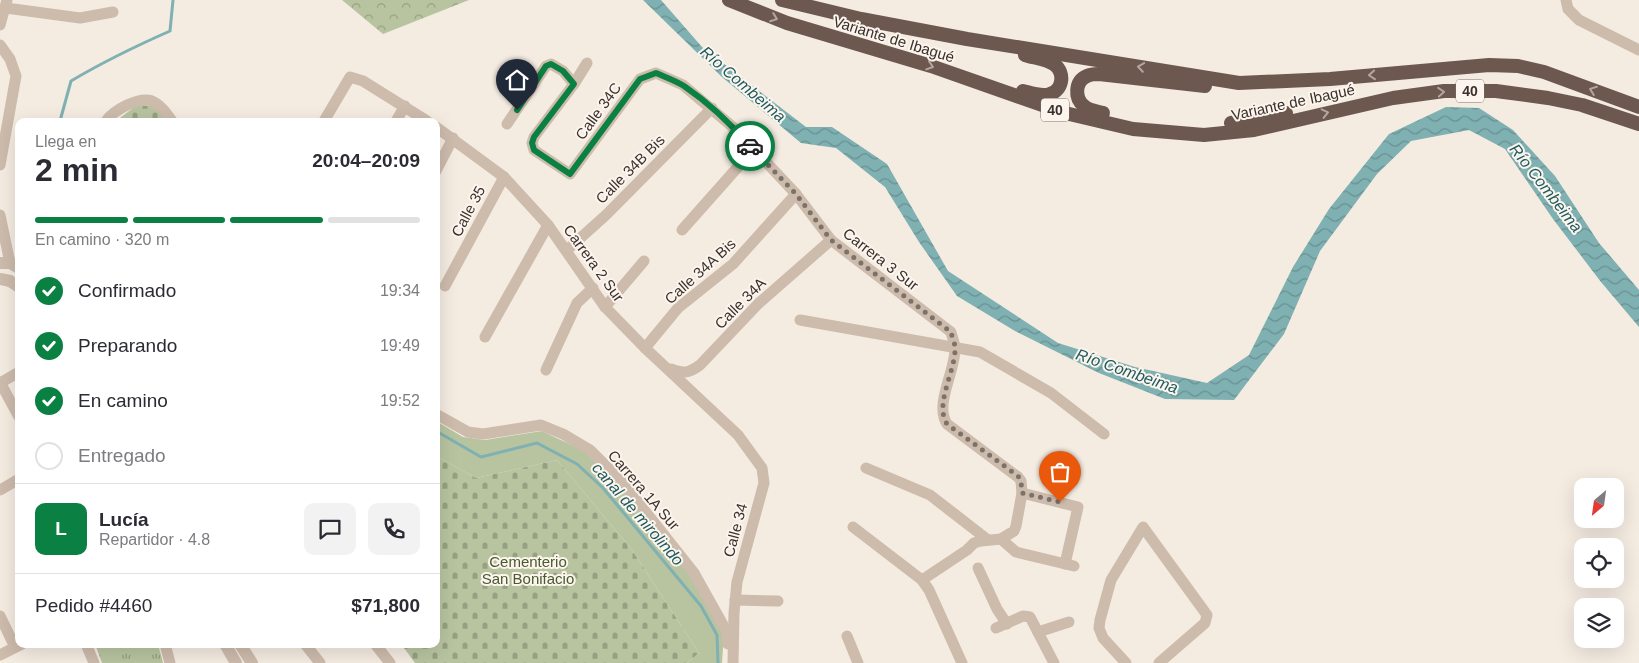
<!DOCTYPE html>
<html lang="es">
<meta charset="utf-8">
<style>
:root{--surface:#fff;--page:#f2f2f3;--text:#2b2b33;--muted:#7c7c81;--line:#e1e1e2;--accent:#0b8043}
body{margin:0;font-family:Helvetica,sans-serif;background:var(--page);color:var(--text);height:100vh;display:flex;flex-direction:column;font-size:19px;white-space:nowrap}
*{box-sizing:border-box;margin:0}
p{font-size:16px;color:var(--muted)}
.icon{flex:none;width:28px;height:28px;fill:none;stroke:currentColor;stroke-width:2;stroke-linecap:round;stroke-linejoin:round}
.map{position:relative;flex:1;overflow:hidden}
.panel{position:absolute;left:15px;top:118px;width:425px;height:530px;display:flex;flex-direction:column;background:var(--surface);border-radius:10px;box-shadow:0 5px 20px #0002}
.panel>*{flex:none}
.needle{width:32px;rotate:209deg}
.fabs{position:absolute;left:1574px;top:478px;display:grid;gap:10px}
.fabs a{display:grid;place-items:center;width:50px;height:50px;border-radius:10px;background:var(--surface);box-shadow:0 5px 20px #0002;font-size:25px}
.pin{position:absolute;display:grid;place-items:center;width:42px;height:42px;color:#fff;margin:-51px -21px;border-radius:50% 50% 50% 0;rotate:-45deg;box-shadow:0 0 5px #0007}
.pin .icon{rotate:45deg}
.courier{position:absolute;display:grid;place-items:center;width:50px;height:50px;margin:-25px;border:4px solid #0b8043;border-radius:50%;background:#fff;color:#222;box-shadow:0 1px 6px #0007}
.head em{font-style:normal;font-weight:700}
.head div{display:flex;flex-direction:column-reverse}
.head{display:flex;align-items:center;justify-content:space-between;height:85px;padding:0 20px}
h1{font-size:32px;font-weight:700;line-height:38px}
.bar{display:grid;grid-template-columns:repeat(4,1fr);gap:8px 5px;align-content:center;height:60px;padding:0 20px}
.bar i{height:6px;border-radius:4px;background:var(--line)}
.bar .selected{background:var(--accent)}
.bar p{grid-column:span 4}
.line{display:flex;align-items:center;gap:12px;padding:0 20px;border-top:1px solid var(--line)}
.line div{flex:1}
.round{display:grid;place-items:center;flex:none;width:52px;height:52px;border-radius:10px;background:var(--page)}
ol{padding:0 20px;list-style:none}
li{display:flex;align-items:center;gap:15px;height:55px}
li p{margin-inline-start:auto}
li .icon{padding:5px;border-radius:50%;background:var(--accent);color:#fff;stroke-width:4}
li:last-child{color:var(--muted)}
li i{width:28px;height:28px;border:2px solid var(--line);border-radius:50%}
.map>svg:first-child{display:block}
</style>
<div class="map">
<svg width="1639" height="663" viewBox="0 0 1639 663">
<defs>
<pattern id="forest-crowns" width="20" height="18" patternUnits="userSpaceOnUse" patternTransform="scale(1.25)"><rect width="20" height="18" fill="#b8c4a0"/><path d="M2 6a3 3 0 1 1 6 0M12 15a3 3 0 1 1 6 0" fill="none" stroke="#97a083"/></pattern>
<pattern id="cemetery-stones" width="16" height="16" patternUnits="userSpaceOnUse" patternTransform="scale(1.25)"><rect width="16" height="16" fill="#b8c4a0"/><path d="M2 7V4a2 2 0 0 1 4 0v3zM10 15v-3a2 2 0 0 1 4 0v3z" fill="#97a083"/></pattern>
<pattern id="park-tufts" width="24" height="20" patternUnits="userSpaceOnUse" patternTransform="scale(1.25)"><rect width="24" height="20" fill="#b8c4a0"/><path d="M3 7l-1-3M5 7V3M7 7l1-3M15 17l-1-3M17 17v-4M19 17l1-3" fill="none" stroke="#97a083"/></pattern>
<pattern id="water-waves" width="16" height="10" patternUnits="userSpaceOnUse" patternTransform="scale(1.25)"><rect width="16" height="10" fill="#7fb0b2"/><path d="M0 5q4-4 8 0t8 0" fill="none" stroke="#699091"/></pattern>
</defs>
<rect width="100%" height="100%" fill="#f4ebe1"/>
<path fill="#b8c4a0" d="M 436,421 L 463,437 L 485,440 L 542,431 L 588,453 L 609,475 L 692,576 L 724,633 L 722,663 L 687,663 L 699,653 L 632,550 L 557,460 L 476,478 L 436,456 Z"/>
<path fill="url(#forest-crowns)" d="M 342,0 L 469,0 L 383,34 Z"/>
<g fill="url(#cemetery-stones)">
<path d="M 137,105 L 155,106 L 171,121 L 116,121 Z"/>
<path d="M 436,456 L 476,478 L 557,460 L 632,550 L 699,653 L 687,663 L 415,663 L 401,644 L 436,644 Z"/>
</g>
<path fill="url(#park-tufts)" d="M 95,644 L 158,644 L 163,663 L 102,663 Z"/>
<path fill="url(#water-waves)" d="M 643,0 L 661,0 L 702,47 L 806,127 L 832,127 L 887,164 L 948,271 L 1058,343 L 1135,367 L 1207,383 L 1249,355 L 1293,267 L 1329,209 L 1389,134 L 1446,107 L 1479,108 L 1513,130 L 1555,176 L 1599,243 L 1639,290 L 1639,327 L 1601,282 L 1553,219 L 1505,149 L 1469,130 L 1411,141 L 1377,174 L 1320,251 L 1284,334 L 1234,400 L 1165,399 L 1099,373 L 1015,331 L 957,296 L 919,242 L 885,187 L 836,148 L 801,143 L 722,77 Z"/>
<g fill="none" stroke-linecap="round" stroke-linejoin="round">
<g stroke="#7fb0b2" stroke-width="3">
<path d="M 60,121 L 71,81 C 103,62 136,46 170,31 L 173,0"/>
<path d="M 436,431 L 481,457 L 537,443 L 577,464 L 603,488 L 701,606 L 717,635 L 718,663"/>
</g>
<g stroke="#cdbbac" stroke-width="11">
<path d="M 1566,0 L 1568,9 L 1579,20 L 1639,50"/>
<path d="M 6,8 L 80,18 L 113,12"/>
<path d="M 0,25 L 7,0"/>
<path d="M 0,45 L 10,59 L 16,76 L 0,165"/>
<path d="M 587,63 L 574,84 L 534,137 L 532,143 L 534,150 L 570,174 L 640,79 L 656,73 L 683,85 L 734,128 L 796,194 L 831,240 L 951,332 C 952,337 955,343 955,348 C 956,370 934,404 947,424 L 1018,477 L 1021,481 L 1022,493 L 1016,526 L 1014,531 L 1001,539 L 981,541 L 974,543 L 967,550 L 922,580"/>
<path d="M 106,121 C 114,110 139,96 152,101 C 161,105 167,114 172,121"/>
<path d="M 324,121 L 350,77 L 363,81 L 427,121"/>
<path d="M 396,121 L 405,106"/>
<path d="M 507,124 L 546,66 L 551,64 L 563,71 L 574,84"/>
<path d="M 436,127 L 504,177 L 548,225 L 605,307 L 645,348 L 738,435 L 762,468 L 764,483 L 737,582 L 734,613 L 733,663"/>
<path d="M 436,171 L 453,138"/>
<path d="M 0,215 L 10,263"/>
<path d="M 682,230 L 753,150"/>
<path d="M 567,250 L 606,215 L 712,108"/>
<path d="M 445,286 L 504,177"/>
<path d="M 605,307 L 644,261"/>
<path d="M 800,320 L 980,352 L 1051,393 L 1104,434"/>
<path d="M 485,337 L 548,225"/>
<path d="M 645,348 L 678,308 L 733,264 L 796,194"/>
<path d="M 671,369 C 684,374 689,373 700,365 L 758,304 L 831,240"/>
<path d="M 546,370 L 577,303 L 593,288"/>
<path d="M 0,382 L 19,417"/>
<path d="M 0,383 L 19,372"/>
<path d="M 436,414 L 468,432 L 483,434 L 541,425 L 563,434 L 590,450 L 622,482 L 694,573 L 727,632 L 728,644"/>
<path d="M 866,468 L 930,495 L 988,540"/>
<path d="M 0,490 L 19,479"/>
<path d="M 1022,493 L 1078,507 L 1065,564"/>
<path d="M 853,527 L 922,580 L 929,590 L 962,663"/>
<path d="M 1001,539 L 1016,552 L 1074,566"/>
<path d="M 978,568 L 997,609 L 1007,624"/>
<path d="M 735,600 L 778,601"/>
<path d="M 0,616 L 15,647"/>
<path d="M 996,628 L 1023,616 L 1030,617 L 1054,663"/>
<path d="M 1038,632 L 1069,622"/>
<path d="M 847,636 L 858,663"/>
<path d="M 86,644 L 94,663"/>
<path d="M 165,644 L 170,663"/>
<path d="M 305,644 L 320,663"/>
<path d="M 375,644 L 390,663"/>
<path d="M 0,655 L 22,644"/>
<path d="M 1126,663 L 1103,638 L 1099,628 L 1100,620 L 1111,580 L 1143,527 L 1207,615 L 1205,623 L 1159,663"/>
</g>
<g stroke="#cdbbac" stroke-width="12">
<path d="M 0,263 L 10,263 L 19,268"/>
<path d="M 0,279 L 10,281 L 19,287"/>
<path d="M 225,644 L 236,663"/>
<path d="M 240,644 L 252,663"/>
</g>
<g stroke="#6c584f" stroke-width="14">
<path d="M 729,0 L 787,23 L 931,66 L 1065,113 L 1133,129 L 1204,135 L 1254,130 L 1393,98 L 1444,91 L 1496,91 L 1548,98 L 1582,105 L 1639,124"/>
<path d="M 782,0 L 861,19 L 967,39 L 1239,83 L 1330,79 L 1489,65 L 1518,66 L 1544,72 L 1639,107"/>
<path d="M 1023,91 C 1031,93 1042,97 1050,94 C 1063,90 1065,73 1055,65 C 1047,59 1034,58 1025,55"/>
<path d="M 1103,113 C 1097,111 1089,111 1084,106 C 1074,98 1075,81 1087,76 C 1091,74 1095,74 1099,74 L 1205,86"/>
<path d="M 1231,123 L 1286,113"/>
</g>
</g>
<defs><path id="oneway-chevron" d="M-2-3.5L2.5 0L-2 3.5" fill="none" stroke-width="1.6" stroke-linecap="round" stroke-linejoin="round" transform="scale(1.25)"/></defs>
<g stroke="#b4a69e">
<use href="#oneway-chevron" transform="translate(774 18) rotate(21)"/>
<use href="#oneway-chevron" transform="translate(930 66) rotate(18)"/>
<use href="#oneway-chevron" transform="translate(1141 67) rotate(-171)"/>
<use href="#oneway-chevron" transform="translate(1372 75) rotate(175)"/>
<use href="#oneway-chevron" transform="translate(1593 90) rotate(-159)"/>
<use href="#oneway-chevron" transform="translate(1441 92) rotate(-5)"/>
<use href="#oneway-chevron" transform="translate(1325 113) rotate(-13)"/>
</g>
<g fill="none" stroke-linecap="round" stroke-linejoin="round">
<path stroke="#7c716b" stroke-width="5" stroke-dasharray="0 9" d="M 750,146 L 796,194 L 831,240 L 951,332 C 952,337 955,343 955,348 C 956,370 934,404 947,424 L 1018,476 L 1021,481 L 1022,493 L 1060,502"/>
<path stroke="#0b8043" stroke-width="6" d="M 517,110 L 546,66 L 551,64 L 563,71 L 574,84 L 534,137 L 532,143 L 534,150 L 570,174 L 640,79 L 656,73 C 665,77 676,81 684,86 C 709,103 731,124 750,146"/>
</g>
<g text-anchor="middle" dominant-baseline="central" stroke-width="4" stroke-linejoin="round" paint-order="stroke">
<g fill="#fbf5ee" stroke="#756b66" stroke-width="1">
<rect x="1456" y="79.5" width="28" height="23" rx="4"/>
<rect x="1041" y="98.5" width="28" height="23" rx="4"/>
</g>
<g font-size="14" font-weight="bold" fill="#3b302b">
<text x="1470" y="91">40</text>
<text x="1055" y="110">40</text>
</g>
<g font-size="15" fill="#3b302b" stroke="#fbf5ee">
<text transform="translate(894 39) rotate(17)">Variante de Ibagué</text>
<text transform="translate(1293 102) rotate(-12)">Variante de Ibagué</text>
<text transform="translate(598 111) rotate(-54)">Calle 34C</text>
<text transform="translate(630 169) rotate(-45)">Calle 34B Bis</text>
<text transform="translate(468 211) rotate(-62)">Calle 35</text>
<text transform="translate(881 259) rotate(38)">Carrera 3 Sur</text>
<text transform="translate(594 263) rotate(54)">Carrera 2 Sur</text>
<text transform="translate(700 271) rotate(-42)">Calle 34A Bis</text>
<text transform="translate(740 303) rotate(-45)">Calle 34A</text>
<text transform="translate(644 490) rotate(49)">Carrera 1A Sur</text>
<text transform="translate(735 530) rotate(-75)">Calle 34</text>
</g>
<g font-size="15" fill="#4a5a2e" stroke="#fbf5ee">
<text x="528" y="561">Cementerio<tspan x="528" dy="17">San Bonifacio</tspan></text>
</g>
<g font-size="16" font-style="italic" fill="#1f5a5e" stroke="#fbf5ee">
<text transform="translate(743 84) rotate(41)">Río Combeima</text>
<text transform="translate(1546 188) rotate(52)">Río Combeima</text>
<text transform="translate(1127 371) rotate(19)">Río Combeima</text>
<text transform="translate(638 514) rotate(49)">canal de mirolindo</text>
</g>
</g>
</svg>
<div class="fabs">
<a><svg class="needle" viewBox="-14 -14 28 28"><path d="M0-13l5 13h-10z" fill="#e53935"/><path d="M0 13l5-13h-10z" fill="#7c7c81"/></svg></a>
<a><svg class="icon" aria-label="locate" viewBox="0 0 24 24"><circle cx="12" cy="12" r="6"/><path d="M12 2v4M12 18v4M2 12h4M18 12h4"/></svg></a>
<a><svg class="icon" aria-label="layers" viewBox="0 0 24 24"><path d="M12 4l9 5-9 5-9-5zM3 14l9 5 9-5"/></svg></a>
</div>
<div class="pin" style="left:1060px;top:502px;background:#ea580c"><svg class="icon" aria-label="bag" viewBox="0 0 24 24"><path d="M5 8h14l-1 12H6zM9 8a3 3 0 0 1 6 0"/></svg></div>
<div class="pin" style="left:517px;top:110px;background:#1f2937"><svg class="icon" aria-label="home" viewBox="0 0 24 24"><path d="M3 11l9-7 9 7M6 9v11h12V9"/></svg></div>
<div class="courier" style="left:750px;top:146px"><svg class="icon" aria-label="car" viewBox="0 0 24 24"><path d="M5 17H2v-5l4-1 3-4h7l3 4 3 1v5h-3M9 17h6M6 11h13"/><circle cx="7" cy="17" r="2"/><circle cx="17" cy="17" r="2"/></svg></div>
<section class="panel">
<div class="head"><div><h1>2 min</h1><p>Llega en</p></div><em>20:04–20:09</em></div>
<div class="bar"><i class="selected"></i><i class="selected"></i><i class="selected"></i><i></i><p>En camino · 320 m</p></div>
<ol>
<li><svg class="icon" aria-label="check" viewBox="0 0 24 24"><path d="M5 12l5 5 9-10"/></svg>Confirmado<p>19:34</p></li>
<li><svg class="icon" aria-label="check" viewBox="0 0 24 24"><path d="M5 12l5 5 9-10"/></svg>Preparando<p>19:49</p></li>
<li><svg class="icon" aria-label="check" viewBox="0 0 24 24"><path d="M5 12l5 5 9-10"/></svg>En camino<p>19:52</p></li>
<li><i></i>Entregado</li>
</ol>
<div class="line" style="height:90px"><b class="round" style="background:var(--accent);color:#fff">L</b><div><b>Lucía</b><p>Repartidor · 4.8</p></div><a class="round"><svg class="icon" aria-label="chat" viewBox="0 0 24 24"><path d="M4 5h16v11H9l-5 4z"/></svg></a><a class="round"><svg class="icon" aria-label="phone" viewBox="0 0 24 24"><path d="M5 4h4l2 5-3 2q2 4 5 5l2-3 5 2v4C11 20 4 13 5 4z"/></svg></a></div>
<div class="line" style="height:65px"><div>Pedido #4460</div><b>$71,800</b></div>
</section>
</div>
